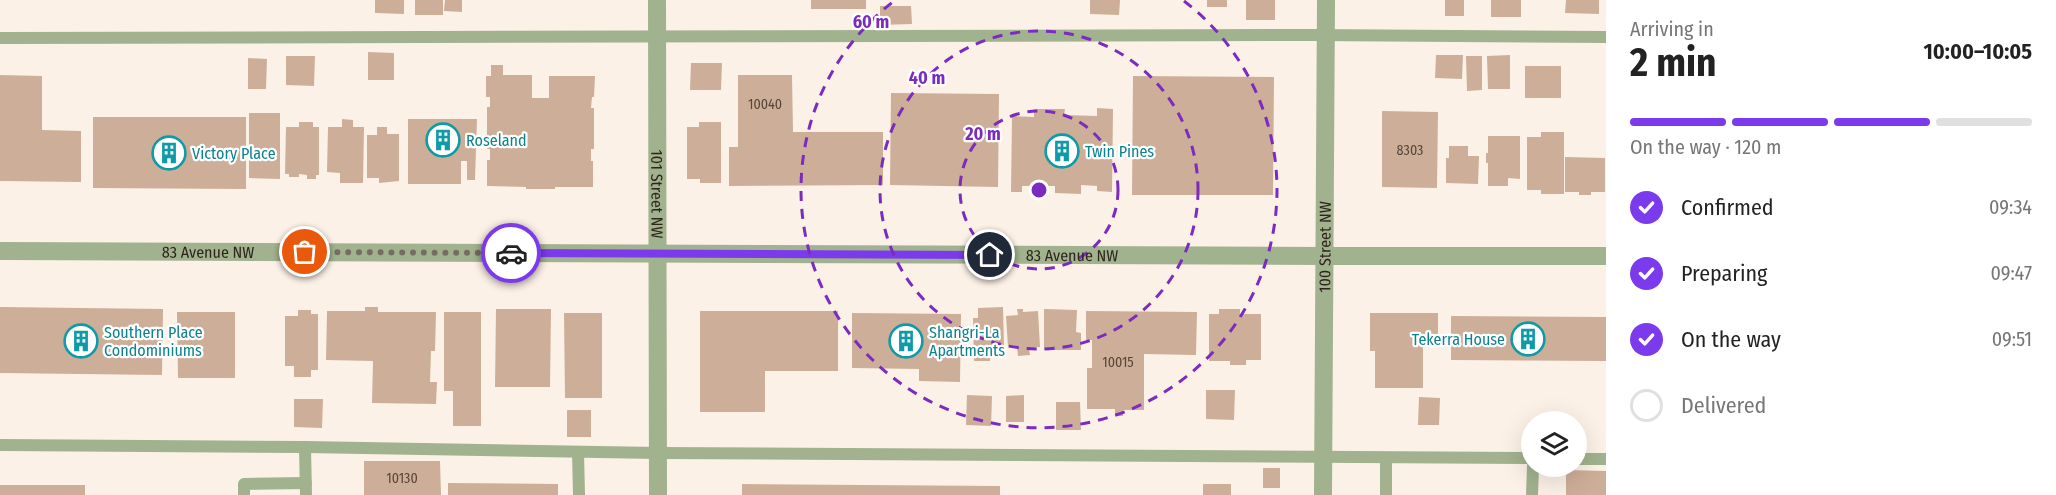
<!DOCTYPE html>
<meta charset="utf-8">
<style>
:root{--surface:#fff;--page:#f6f6f6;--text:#222;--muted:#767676;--line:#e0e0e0;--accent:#7c3aed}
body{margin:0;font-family:"Fira Sans Condensed",sans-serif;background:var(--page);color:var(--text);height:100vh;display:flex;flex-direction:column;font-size:22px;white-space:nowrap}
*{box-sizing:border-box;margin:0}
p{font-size:20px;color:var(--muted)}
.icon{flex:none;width:33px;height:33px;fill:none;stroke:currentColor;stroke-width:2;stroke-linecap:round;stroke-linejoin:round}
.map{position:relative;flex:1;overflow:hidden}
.details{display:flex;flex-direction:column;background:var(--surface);width:450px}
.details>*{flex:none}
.controls{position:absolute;left:1521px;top:411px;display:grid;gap:12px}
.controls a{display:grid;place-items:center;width:66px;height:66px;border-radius:50%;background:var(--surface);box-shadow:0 6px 24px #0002;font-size:30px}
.pin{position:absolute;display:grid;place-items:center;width:51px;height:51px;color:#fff;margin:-26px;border:3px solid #fff;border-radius:50%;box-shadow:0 2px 6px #0007}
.courier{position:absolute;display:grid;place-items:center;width:60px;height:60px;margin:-30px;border:4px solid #7c3aed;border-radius:50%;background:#fff;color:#222;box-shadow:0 2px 8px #0007}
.headline em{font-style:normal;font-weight:700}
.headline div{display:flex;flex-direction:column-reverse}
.headline{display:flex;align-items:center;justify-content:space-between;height:102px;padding:0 24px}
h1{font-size:39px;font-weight:700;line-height:45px}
.bar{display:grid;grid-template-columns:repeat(4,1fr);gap:9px 6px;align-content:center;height:72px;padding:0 24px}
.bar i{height:8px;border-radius:4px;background:var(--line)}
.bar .current{background:var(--accent)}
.bar p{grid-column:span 4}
ol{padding:0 24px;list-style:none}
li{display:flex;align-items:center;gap:18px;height:66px}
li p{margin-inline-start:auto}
li .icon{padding:6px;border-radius:50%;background:var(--accent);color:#fff;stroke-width:4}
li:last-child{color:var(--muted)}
li i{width:33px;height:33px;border:3px solid var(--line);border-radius:50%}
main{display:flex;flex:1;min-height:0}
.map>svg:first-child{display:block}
</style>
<main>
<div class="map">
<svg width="1606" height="495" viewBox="0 0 1606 495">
<rect width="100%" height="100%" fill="#fcf1e6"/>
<g fill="#cdae98">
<path d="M 375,0 L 404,0 L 404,14 L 375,13 Z"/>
<rect x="415" y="0" width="28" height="15"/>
<path d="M 445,0 L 462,0 L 462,12 L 444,11 Z"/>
<rect x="811" y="0" width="55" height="9"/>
<path d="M 1090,0 L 1120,0 L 1119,15 L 1090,14 Z"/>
<rect x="1207" y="0" width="20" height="7"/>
<rect x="1246" y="0" width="29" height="20"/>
<rect x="1445" y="0" width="19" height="16"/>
<rect x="1491" y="0" width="30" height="17"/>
<path d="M 1566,0 L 1599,0 L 1599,14 L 1565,13 Z"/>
<path d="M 880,6 L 911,6 L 912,24 L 880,25 Z"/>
<path d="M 368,52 L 394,53 L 394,80 L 368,80 Z"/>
<path d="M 1436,55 L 1463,55 L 1462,79 L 1435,78 Z"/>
<path d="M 1510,55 L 1510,89 L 1488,89 L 1487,56 Z"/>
<path d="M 286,56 L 315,56 L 314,86 L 286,85 Z"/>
<path d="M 1466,56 L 1482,56 L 1482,90 L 1467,91 Z"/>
<path d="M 248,58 L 267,59 L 266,89 L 248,89 Z"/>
<path d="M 691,63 L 722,63 L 721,90 L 690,90 Z"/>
<path d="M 491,65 L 503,65 L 503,75 L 532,75 L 532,98 L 549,98 L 549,76 L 595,76 L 594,97 L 592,97 L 591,108 L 594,108 L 594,149 L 591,149 L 591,161 L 593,161 L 593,187 L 555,187 L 555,189 L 526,189 L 526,187 L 487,186 L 487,160 L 490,160 L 490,149 L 487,149 L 487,107 L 490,107 L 490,97 L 486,97 L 486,76 L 491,76 Z"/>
<rect x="1525" y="66" width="36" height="32"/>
<path d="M 0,75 L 42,76 L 42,130 L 81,131 L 81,182 L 0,181 Z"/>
<path d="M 738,75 L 792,75 L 793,132 L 883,132 L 883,185 L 729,186 L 729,147 L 738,147 Z"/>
<path d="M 1133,76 L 1274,77 L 1273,195 L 1132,195 Z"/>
<path d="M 891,93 L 999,94 L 998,187 L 890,185 Z"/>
<path d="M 1097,108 L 1113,109 L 1112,192 L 1097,191 L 1097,186 L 1081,185 L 1081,194 L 1055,193 L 1055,186 L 1022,186 L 1022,192 L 1011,192 L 1012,116 L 1034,117 L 1034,109 L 1065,109 L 1064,115 L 1097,116 Z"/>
<path d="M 1382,111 L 1438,112 L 1437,188 L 1382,187 Z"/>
<path d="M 249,113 L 280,113 L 280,179 L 249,178 Z"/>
<path d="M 93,117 L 246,117 L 246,189 L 93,188 Z"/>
<path d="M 342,119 L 353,120 L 353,127 L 364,127 L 363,183 L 340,183 L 340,173 L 327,172 L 328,127 L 342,127 Z"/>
<path d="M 408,119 L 477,119 L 475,180 L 467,180 L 467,161 L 461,161 L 461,184 L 408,184 Z"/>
<path d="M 299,122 L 313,122 L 313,127 L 319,127 L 319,175 L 316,175 L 316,179 L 307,179 L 307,175 L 299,174 L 299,177 L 289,177 L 289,174 L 285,174 L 286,127 L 299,127 Z"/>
<path d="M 699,122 L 721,122 L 721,183 L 700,183 L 700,179 L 687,179 L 687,127 L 699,127 Z"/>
<path d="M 377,127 L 387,127 L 387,134 L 399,134 L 399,181 L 379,183 L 379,178 L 367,178 L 367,135 L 377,135 Z"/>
<path d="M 1541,132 L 1564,132 L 1564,194 L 1541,194 L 1541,190 L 1527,190 L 1527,137 L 1541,137 Z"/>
<path d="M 1488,136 L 1520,136 L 1520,179 L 1508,178 L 1508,186 L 1488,186 L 1488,163 L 1486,163 L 1486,153 L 1488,153 Z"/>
<path d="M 1449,146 L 1468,146 L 1468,156 L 1479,156 L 1478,184 L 1446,183 L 1446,158 L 1449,158 Z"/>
<path d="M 1565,157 L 1605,158 L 1605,192 L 1591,192 L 1591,195 L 1579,195 L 1579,192 L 1565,192 Z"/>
<path d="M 0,307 L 163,309 L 162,375 L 0,373 Z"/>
<path d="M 365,307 L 378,307 L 378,312 L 436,312 L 435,351 L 431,351 L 430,382 L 437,382 L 436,404 L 372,403 L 373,361 L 326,360 L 327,311 L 365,311 Z"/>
<path d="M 1003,307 L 1004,348 L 990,349 L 990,361 L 974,361 L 973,318 L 978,318 L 978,308 Z"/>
<path d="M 496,309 L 551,309 L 550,387 L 495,387 Z"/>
<path d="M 1017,309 L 1023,309 L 1023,312 L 1038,311 L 1040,347 L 1029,348 L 1030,355 L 1018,356 L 1017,347 L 1008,347 L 1006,316 L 1018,315 Z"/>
<path d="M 1044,309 L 1077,310 L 1076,332 L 1081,333 L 1081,350 L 1044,350 Z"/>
<path d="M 1219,309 L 1240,309 L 1240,314 L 1261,314 L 1261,360 L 1246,360 L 1246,365 L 1230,365 L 1230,361 L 1209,361 L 1209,314 L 1219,314 Z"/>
<path d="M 298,310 L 311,310 L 311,314 L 318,314 L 318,370 L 311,370 L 311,377 L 294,377 L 294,366 L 285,366 L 285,316 L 298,316 Z"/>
<path d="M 700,311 L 838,311 L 838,371 L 765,371 L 765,412 L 700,412 Z"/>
<path d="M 1086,311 L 1197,312 L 1196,355 L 1144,354 L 1144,410 L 1123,410 L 1123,416 L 1115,416 L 1115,409 L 1087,409 L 1087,368 L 1092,368 L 1092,340 L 1086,340 Z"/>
<path d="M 177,312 L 235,312 L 235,378 L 178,378 Z"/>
<path d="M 444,312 L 481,312 L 481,426 L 453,426 L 453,391 L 444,391 Z"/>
<path d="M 564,313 L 602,313 L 602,398 L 565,398 Z"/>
<path d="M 852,313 L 961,314 L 960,382 L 919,381 L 919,369 L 852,368 Z"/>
<path d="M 1370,313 L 1438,313 L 1438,342 L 1423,341 L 1423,388 L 1375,388 L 1375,351 L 1370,351 Z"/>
<path d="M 1451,316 L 1606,317 L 1606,361 L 1451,360 Z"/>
<path d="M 1206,390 L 1235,390 L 1234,420 L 1206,419 Z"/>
<path d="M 967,395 L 992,396 L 991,426 L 966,425 Z"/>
<path d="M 1024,395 L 1024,422 L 1006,422 L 1006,396 Z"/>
<path d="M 1419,397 L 1440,398 L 1439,425 L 1418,425 Z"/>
<path d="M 294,399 L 323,399 L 322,428 L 294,427 Z"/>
<path d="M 1056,402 L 1080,402 L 1081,430 L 1056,430 Z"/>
<rect x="567" y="410" width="24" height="27"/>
<path d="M 364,461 L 440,461 L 441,495 L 364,495 Z"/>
<rect x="1263" y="468" width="17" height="20"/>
<path d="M 1566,470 L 1606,471 L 1606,495 L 1566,495 Z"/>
<path d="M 448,483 L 558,484 L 558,495 L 448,495 Z"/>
<path d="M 742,484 L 1000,486 L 1000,495 L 742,495 Z"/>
<rect x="1203" y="484" width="28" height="11"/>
<rect x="0" y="485" width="85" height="10"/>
</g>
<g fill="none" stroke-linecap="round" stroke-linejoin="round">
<g stroke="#a1b28e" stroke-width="12">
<path d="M 0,38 L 1314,35 L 1606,37"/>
<path d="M 0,445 L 305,447 L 658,453 L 1532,458"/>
<path d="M 305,447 L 306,495"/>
<path d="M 578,452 L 579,495"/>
<path d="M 1576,459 L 1606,459"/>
<path d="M 244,495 L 244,484 L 306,483"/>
<path d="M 1386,495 L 1386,458"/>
<path d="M 1532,495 L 1533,466"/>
</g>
<g stroke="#a1b28e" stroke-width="18">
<path id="s1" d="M 657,0 L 658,495"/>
<path id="s2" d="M 0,251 L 1324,256 L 1606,256"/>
<path id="s3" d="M 1323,495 L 1326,0"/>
</g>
</g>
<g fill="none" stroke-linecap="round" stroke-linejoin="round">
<path stroke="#766c61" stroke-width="6" stroke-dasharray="0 10.8" d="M 305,252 L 511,253"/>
<path stroke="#7c3aed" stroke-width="8" d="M 511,253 L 990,255"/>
</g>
<g fill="none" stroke="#7b2cbf" stroke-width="3" stroke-dasharray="10 8">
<circle cx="1039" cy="190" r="79"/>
<circle cx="1039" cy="190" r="159"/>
<path d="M1184 1A238 238 0 1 1 894 1"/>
</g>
<defs>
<symbol id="building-ring" viewBox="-11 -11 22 22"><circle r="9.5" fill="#fff" stroke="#0f9aa8" stroke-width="1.5"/><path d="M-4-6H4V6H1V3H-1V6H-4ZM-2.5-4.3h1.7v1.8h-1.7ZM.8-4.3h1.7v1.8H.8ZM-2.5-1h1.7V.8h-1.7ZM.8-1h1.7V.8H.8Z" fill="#0f9aa8"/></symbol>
</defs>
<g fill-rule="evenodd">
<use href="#building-ring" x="424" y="121" width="38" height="38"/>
<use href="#building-ring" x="1043" y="132" width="38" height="38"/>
<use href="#building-ring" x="150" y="134" width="38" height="38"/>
<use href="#building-ring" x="1509" y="320" width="38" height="38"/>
<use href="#building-ring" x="62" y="322" width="38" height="38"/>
<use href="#building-ring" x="887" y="322" width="38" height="38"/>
</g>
<g text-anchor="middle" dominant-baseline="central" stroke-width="4.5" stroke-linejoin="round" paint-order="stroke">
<g font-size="14" fill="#56463a">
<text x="765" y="104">10040</text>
<text x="1410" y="150">8303</text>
<text x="1118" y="362">10015</text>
<text x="402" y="478">10130</text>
</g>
<g font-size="16" fill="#0d838f" stroke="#fff" text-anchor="start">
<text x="466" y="140">Roseland</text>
<text x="1085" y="151">Twin Pines</text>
<text x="192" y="153">Victory Place</text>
<text x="104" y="332">Southern Place<tspan x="104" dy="18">Condominiums</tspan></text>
<text x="929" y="332">Shangri-La<tspan x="929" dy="18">Apartments</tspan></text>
<text x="1505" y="339" text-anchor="end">Tekerra House</text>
</g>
<g font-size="16" fill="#2e241a" stroke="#fff">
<text stroke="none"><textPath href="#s1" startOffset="194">101 Street NW</textPath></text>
<text stroke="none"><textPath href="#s3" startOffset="248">100 Street NW</textPath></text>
<text stroke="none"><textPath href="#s2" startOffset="208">83 Avenue NW</textPath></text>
<text stroke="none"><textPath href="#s2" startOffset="1072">83 Avenue NW</textPath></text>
</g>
</g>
<circle cx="1039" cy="190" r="9" fill="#7b2cbf" stroke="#fff" stroke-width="3"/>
<g font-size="18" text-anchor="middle" font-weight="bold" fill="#7b2cbf" stroke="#fff" stroke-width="4.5" stroke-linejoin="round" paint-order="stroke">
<text x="871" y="28">60 m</text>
<text x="927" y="84">40 m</text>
<text x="983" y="140">20 m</text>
</g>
</svg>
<div class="controls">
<a><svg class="icon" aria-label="layers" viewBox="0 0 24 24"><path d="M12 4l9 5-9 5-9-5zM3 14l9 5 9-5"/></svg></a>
</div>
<div class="pin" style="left:305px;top:252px;background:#ea580c"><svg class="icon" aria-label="bag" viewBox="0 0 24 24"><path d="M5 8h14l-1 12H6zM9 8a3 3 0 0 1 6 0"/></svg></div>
<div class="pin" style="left:990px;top:255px;background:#1f2937"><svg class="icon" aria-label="home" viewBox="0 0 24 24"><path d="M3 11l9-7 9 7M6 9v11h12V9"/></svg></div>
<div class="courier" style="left:511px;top:253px"><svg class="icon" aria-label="car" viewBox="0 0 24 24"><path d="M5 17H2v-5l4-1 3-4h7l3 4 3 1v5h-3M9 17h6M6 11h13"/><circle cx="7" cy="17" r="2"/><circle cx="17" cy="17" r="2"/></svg></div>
</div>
<section class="details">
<div class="headline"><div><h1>2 min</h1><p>Arriving in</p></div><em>10:00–10:05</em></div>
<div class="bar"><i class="current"></i><i class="current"></i><i class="current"></i><i></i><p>On the way · 120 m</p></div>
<ol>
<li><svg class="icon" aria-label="check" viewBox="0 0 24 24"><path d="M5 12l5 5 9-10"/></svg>Confirmed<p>09:34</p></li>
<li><svg class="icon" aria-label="check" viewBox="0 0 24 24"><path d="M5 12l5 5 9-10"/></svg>Preparing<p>09:47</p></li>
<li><svg class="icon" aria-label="check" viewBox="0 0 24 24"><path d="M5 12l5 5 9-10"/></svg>On the way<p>09:51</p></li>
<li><i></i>Delivered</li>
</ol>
</section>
</main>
